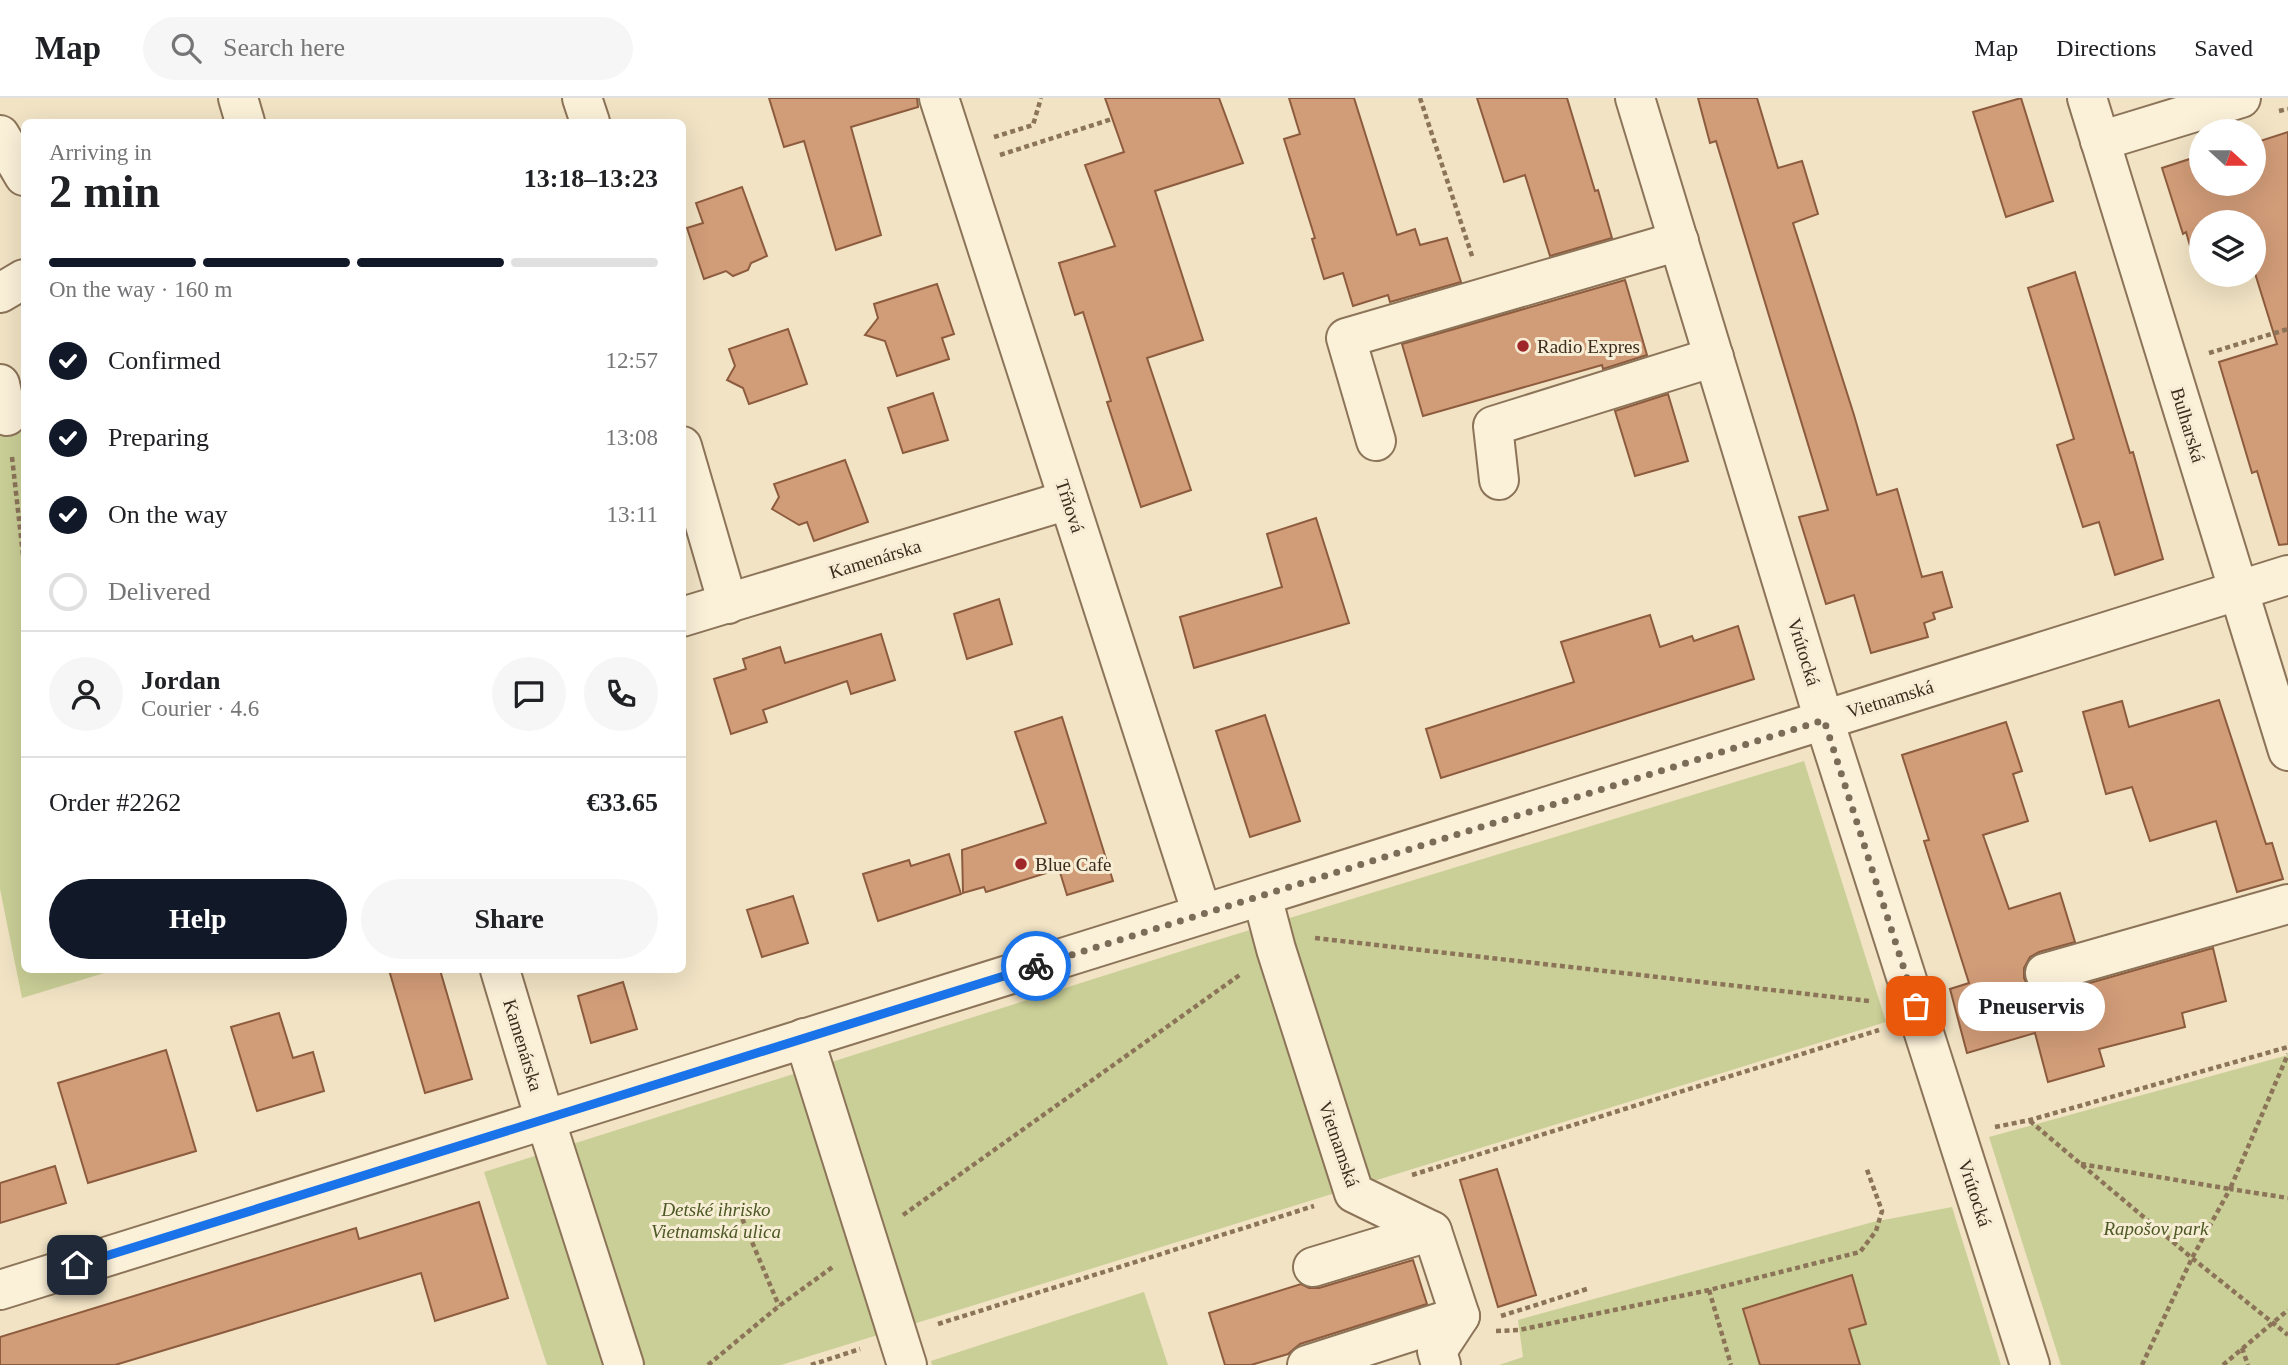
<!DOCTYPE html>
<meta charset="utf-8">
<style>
:root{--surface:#fff;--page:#f6f6f6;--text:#202124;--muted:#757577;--line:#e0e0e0;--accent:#111827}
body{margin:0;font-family:Georgia,serif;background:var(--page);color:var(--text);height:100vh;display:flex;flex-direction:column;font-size:26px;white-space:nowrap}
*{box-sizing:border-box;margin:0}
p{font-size:23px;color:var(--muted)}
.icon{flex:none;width:38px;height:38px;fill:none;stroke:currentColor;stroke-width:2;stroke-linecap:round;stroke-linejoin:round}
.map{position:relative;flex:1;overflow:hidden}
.sheet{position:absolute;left:21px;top:21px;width:665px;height:854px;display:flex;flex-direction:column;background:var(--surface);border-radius:10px;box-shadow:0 7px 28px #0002}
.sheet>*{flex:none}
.needle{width:46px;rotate:111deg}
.controls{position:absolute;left:2189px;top:21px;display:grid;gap:14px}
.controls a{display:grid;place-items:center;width:77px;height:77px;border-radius:50%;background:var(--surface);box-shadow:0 7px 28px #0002;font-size:35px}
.pin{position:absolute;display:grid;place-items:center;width:60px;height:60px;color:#fff;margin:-30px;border-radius:14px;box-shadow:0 4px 10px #0006}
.courier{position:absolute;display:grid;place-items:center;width:70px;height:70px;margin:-35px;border:5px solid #1a73e8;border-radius:50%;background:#fff;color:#222;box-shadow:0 2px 9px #0007}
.bubble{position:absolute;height:49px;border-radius:24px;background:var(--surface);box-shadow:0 7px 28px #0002;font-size:23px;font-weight:700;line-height:49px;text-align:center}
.summary em{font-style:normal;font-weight:700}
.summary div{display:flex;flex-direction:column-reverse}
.summary{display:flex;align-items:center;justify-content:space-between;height:119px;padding:0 28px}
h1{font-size:46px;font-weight:700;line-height:52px}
.bar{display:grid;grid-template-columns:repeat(4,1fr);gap:10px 7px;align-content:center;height:84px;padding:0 28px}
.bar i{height:9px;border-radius:5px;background:var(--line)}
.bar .active{background:var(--accent)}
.bar p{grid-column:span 4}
.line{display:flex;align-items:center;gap:18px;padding:0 28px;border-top:2px solid var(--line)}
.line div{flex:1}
.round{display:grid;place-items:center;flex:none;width:74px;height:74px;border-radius:37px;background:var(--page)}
ol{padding:0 28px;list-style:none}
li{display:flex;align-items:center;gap:21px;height:77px}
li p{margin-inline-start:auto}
li .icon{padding:7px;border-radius:50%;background:var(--accent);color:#fff;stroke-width:4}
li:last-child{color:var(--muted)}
li i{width:38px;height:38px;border:4px solid var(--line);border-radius:50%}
.action{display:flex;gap:14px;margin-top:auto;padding:14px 28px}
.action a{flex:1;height:80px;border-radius:42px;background:var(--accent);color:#fff;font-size:28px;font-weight:700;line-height:80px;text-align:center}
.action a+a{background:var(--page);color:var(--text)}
header{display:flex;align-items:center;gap:42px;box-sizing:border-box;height:98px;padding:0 35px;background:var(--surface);border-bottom:2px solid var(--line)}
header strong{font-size:33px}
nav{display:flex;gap:38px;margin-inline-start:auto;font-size:24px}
.search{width:490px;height:63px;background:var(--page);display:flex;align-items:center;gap:18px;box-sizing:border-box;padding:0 24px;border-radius:38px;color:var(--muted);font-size:26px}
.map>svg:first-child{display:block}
</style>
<header>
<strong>Map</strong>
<div class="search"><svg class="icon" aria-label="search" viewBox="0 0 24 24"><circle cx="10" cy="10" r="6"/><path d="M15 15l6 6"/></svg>Search here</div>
<nav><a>Map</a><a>Directions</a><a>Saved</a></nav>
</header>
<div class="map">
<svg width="2288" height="1267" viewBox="0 0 2288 1267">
<rect width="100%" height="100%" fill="#f1e3c4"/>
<g fill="#cacf97">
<path d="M 24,312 L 24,872 L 114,872 L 22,900 L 0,791 L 0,320 Z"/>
<path d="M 1804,663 L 1886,924 L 781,1267 L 547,1267 L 484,1074 L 1201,847 Z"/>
<path d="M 2288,957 L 2288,1267 L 2061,1267 L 1989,1039 Z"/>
<path d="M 1952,1109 L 2001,1267 L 1499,1267 L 1523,1259 L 1518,1222 L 1873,1124 Z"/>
<path d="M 1144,1194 L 1168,1267 L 932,1267 L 931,1263 Z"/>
</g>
<g fill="#d19c78" stroke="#8d5c3e" stroke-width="2">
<path d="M 769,0 L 917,0 L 918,9 L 851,29 L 881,137 L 836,152 L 804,43 L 784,49 Z"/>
<path d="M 1105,0 L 1219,0 L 1243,65 L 1155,93 L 1203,242 L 1147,260 L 1191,392 L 1141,409 L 1107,304 L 1111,303 L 1083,214 L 1075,217 L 1059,165 L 1115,148 L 1085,67 L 1124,54 Z"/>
<path d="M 1289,0 L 1354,0 L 1397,137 L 1415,131 L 1420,147 L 1447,140 L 1461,184 L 1390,204 L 1388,197 L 1353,208 L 1343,175 L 1324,181 L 1312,141 L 1315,140 L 1284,41 L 1300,36 Z"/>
<path d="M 1477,0 L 1567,0 L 1595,93 L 1598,92 L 1612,140 L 1550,158 L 1525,77 L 1504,84 Z"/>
<path d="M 1698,0 L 1757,0 L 1778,70 L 1802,63 L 1818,116 L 1793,125 L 1854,317 L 1877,397 L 1897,391 L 1922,479 L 1942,474 L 1952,509 L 1933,515 L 1935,521 L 1924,525 L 1928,539 L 1871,555 L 1854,497 L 1826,506 L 1799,419 L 1828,412 L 1716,43 L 1710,45 Z"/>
<path d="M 2021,0 L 2053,103 L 2006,119 L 1973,14 Z"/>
<path d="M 2288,34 L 2288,446 L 2279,447 L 2257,373 L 2252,375 L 2219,264 L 2277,246 L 2254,172 L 2254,124 L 2202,124 L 2202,155 L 2193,158 L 2186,134 L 2183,136 L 2162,70 L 2202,57 L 2202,86 L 2254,86 L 2254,45 Z"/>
<path d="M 742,89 L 767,158 L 751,165 L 748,172 L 733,178 L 726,173 L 704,181 L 687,130 L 703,125 L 696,105 Z"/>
<path d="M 2075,174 L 2130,355 L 2133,354 L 2163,461 L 2115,477 L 2099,424 L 2083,429 L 2057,347 L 2074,341 L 2028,190 Z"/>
<path d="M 1625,182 L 1647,257 L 1603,271 L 1602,267 L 1423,318 L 1402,246 Z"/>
<path d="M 937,186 L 954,236 L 942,240 L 949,261 L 897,278 L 885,243 L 865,237 L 878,220 L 874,206 Z"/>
<path d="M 788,231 L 807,286 L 749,306 L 743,290 L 727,282 L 735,268 L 729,251 Z"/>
<path d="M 933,295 L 948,342 L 903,355 L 888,310 Z"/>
<path d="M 1668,296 L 1688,363 L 1635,378 L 1615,313 Z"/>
<path d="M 845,362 L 868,424 L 814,443 L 807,424 L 799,427 L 772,411 L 779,399 L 774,386 Z"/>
<path d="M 1316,420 L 1349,525 L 1194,570 L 1180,519 L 1282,489 L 1267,436 Z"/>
<path d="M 999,501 L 1012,546 L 967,561 L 954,516 Z"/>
<path d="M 1650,517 L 1660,549 L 1692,538 L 1694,543 L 1738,528 L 1754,581 L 1441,680 L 1426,631 L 1574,584 L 1561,544 Z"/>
<path d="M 881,536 L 895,582 L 851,596 L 847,583 L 763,612 L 767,624 L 731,636 L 714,581 L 746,571 L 743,561 L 780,549 L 785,565 Z"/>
<path d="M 2219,602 L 2266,746 L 2272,745 L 2283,781 L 2237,794 L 2216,723 L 2150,743 L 2132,689 L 2106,696 L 2083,614 L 2122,603 L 2129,629 Z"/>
<path d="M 1265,617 L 1300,723 L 1250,739 L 1216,633 Z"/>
<path d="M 1062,619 L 1113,783 L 1067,797 L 1059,771 L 986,794 L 984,789 L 963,795 L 962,752 L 1046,725 L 1015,634 Z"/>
<path d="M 2006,624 L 2022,673 L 2013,676 L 2028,723 L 1983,737 L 2009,811 L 2060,795 L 2075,844 L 2039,854 L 2030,859 L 2024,870 L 2024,880 L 2029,890 L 2039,896 L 2051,896 L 2213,850 L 2226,903 L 2182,915 L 2185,929 L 2099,951 L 2104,968 L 2048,984 L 2035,935 L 1967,955 L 1950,891 L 1969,885 L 1924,743 L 1929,742 L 1902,657 Z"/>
<path d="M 949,756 L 961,796 L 878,823 L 863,776 L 909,762 L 911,768 Z"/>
<path d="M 793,798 L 808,845 L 762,859 L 747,812 Z"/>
<path d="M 389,872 L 440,872 L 472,981 L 425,995 Z"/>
<path d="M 623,884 L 637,931 L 591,945 L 578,898 Z"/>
<path d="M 279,915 L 293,960 L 313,954 L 324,993 L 257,1013 L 231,929 Z"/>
<path d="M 166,952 L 196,1053 L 88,1085 L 58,985 Z"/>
<path d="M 55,1068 L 66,1105 L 0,1125 L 0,1085 Z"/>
<path d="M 1497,1071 L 1536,1197 L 1498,1209 L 1460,1082 Z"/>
<path d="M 479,1104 L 508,1200 L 435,1223 L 421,1175 L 115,1267 L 0,1267 L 0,1239 L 356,1130 L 359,1141 Z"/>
<path d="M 1413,1162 L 1427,1206 L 1300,1246 L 1288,1256 L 1251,1267 L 1225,1267 L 1209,1215 L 1301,1186 L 1309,1190 L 1319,1190 Z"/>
<path d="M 1852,1177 L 1866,1226 L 1849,1231 L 1860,1267 L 1760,1267 L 1743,1211 Z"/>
</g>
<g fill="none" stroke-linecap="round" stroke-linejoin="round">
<defs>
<g id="minor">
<path d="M 238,0 L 245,24"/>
<path d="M 582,0 L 590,24"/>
<path d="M 939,0 L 1202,816"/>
<path d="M 1635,0 L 1824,622 L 2030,1267"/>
<path d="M 2087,0 L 2288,653"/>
<path d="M 0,37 L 24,78"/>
<path d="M 2100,43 L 2241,0"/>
<path d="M 0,195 L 24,181"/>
<path d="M 0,286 L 7,318"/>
<path d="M 1376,343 L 1346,240 L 1679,143"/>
<path d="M 682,348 L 728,506"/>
<path d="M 1499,382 L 1493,328 L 1714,259"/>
<path d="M 682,519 L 1068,402"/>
<path d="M 1262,798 L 1276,851 L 1354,1095 L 1432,1133 L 1460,1218 L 1307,1267"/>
<path d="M 500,872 L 539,1002 L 624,1267"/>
<path d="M 2045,875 L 2288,806"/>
<path d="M 804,940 L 907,1267"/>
<path d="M 1313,1169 L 1432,1133"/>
<path d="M 0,1192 L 2288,477"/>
<path d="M 1441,1267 L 1437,1253 L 1460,1218"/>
</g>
</defs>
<use href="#minor" stroke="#8c7459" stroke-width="42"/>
<g stroke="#8c7459" stroke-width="4.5" stroke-dasharray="5 3.5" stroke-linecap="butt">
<path d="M 1420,0 L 1473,161"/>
<path d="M 2279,13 L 2288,11"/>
<path d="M 994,39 L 1033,27 L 1041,0"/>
<path d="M 1000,57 L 1112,21"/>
<path d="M 2209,255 L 2288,231"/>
<path d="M 12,359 L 24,466"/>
<path d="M 1315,840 L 1869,903"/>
<path d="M 2030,1023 L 2192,1160 L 2288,1237"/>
<path d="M 1995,1029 L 2030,1022 L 2288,949"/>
<path d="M 2081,1066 L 2230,1091 L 2288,956"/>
<path d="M 1412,1077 L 1879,932"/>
<path d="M 739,1113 L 779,1208"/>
<path d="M 903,1117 L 1241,876"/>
<path d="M 1709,1192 L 1731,1267"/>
<path d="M 1501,1218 L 1590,1190"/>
<path d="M 938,1226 L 1314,1108"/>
<path d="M 1496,1233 L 1519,1232 L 1709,1192 L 1860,1154 L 1876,1133 L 1882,1113 L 1866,1069"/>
<path d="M 2242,1250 L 2248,1267"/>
<path d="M 708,1267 L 779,1208 L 834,1168"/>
<path d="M 811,1267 L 860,1251"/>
<path d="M 2142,1267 L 2192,1160 L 2230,1091 L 2288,1100"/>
<path d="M 2223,1267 L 2288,1212"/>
</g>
<use href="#minor" stroke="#fbf0d8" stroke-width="38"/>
</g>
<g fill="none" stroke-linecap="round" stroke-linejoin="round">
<path stroke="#7b6c58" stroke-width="7" stroke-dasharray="0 12.6" d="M 1036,868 L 1824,622 L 1916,908"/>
<path stroke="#1a73e8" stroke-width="9" d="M 77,1167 L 1036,868"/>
</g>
<g fill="#9f2629" stroke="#f7edd4" stroke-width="2.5">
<circle cx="1523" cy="248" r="7"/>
<circle cx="1021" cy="766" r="7"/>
</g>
<g text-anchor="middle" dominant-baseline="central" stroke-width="6" stroke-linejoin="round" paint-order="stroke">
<g font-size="19" fill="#3c2c1e" stroke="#f7edd4" text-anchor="start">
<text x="1537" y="248">Radio Expres</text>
<text x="1035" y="766">Blue Cafe</text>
</g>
<g font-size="19" fill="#3c2c1e" stroke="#f7edd4">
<text transform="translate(2188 327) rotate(73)">Bulharská</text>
<text transform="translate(1070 408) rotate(72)">Tŕňová</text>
<text transform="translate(875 461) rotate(-17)">Kamenárska</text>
<text transform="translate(1804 554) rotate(73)">Vrútocká</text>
<text transform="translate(1890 601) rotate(-17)">Vietnamská</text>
<text transform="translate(523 947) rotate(73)">Kamenárska</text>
<text transform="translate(1339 1046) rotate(71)">Vietnamská</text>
<text transform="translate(1975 1095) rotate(72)">Vrútocká</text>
</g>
<g font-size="19" font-style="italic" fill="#4c5924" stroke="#f7edd4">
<text x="716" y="1111">Detské ihrisko<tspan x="716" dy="22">Vietnamská ulica</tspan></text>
<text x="2156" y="1130">Rapošov park</text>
</g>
</g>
</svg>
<div class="controls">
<a><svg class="needle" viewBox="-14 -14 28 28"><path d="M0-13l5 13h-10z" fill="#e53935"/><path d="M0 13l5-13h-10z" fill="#757577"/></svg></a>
<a><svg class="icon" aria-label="layers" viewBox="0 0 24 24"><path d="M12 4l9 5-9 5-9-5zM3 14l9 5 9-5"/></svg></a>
</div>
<div class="pin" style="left:1916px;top:908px;background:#ea580c"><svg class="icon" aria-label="bag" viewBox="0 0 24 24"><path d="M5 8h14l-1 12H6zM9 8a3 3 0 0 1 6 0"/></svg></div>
<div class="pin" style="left:77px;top:1167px;background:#1f2937"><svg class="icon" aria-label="home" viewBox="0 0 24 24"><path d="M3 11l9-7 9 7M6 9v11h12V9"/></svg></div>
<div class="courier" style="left:1036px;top:868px"><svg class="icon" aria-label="bike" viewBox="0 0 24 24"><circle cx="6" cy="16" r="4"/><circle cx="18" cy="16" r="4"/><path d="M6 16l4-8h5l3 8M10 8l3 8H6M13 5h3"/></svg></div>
<div class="bubble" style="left:1958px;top:884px;width:147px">Pneuservis</div>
<section class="sheet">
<div class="summary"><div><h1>2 min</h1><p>Arriving in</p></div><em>13:18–13:23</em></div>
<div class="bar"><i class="active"></i><i class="active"></i><i class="active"></i><i></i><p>On the way · 160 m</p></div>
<ol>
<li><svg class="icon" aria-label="check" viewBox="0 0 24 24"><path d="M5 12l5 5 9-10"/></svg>Confirmed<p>12:57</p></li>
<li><svg class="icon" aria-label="check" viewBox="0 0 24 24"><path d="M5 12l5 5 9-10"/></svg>Preparing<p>13:08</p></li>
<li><svg class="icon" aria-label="check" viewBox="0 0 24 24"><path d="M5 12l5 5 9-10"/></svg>On the way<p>13:11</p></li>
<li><i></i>Delivered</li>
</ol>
<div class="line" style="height:126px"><a class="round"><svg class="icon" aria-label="person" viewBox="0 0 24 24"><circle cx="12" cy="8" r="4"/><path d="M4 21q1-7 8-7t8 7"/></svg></a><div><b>Jordan</b><p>Courier · 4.6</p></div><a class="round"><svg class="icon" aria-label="chat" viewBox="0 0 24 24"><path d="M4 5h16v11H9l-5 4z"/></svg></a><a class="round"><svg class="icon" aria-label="phone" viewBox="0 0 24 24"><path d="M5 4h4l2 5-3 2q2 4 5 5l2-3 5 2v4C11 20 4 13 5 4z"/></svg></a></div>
<div class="line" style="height:91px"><div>Order #2262</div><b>€33.65</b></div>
<div class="action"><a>Help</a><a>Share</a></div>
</section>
</div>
